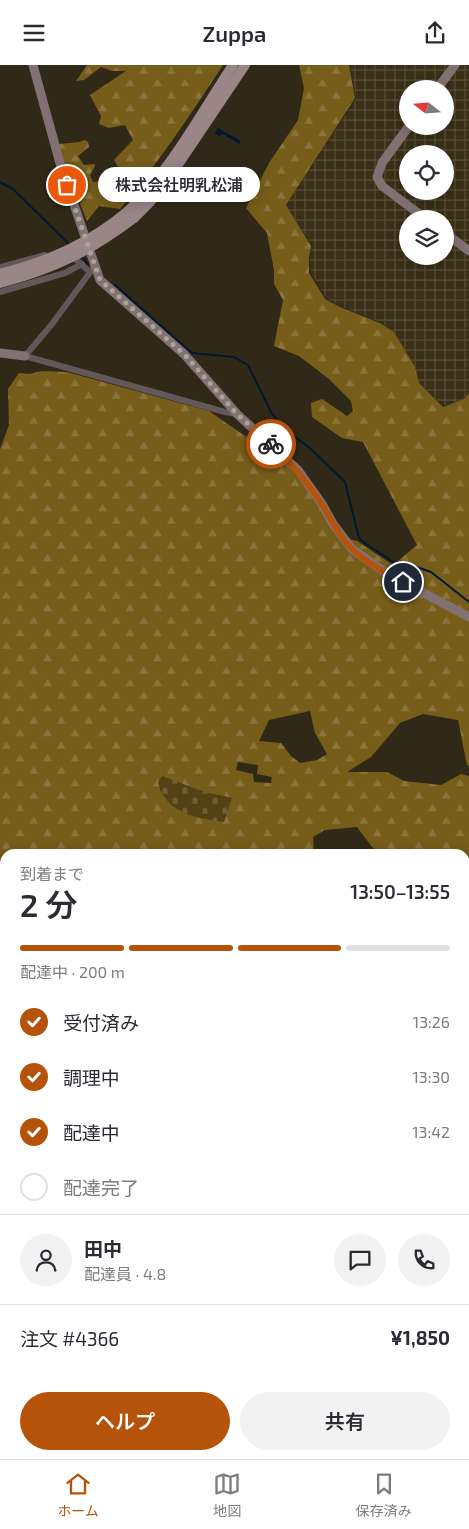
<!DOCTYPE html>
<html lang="ja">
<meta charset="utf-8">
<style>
:root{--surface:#fff;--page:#f2f2f3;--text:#2b2b33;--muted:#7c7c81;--line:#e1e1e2;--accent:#b45309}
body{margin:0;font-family:"Exo 2","Noto Sans JP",sans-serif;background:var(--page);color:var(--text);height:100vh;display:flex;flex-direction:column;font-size:19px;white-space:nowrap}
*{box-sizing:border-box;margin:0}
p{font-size:16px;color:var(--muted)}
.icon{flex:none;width:28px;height:28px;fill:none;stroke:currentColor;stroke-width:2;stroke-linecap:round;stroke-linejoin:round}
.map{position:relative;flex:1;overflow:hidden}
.panel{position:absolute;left:0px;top:784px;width:470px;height:611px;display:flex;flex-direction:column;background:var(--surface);border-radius:15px 15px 0 0;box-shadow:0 2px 12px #0003}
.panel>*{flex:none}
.needle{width:32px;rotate:287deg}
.tools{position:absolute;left:399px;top:15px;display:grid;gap:10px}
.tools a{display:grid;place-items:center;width:55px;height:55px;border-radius:50%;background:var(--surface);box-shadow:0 2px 12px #0003;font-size:25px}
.pin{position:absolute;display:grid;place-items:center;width:42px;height:42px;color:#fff;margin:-21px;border:2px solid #fff;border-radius:50%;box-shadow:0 1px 5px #0007}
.courier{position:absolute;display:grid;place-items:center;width:50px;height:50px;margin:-25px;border:4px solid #b45309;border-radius:50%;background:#fff;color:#222;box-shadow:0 1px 6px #0007}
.bubble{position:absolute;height:35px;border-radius:18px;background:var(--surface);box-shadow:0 2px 12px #0003;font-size:16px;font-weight:600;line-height:35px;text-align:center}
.head em{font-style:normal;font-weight:600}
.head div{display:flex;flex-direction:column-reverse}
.head{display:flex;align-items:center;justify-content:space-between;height:85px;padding:0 20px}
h1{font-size:32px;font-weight:600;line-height:38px}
.bar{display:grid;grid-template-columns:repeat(4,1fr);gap:8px 5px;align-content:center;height:60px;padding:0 20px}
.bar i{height:6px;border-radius:4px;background:var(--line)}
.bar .active{background:var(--accent)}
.bar p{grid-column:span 4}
.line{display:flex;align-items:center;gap:12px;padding:0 20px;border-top:1px solid var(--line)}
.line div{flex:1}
.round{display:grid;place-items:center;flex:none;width:52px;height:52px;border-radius:26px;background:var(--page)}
ol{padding:0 20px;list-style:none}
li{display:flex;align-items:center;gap:15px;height:55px}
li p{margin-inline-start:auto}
li .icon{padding:5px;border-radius:50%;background:var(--accent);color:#fff;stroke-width:4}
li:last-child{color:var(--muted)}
li i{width:28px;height:28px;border:2px solid var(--line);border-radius:50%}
.button{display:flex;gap:10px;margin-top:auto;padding:10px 20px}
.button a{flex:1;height:58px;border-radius:30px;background:var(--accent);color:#fff;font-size:20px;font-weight:600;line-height:58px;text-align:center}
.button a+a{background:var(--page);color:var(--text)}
header{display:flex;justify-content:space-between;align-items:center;height:65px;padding:0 20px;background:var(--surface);font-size:22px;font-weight:600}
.menu{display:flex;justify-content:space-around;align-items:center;height:70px;border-top:1px solid var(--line);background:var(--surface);font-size:14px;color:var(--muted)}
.menu a{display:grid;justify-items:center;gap:2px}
.menu .active{color:var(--accent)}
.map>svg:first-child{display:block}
</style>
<header><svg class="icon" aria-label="menu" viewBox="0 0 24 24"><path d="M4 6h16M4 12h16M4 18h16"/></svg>Zuppa<svg class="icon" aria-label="share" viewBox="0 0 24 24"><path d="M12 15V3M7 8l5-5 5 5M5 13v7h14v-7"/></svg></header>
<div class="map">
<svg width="469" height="1394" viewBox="0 0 469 1394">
<defs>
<pattern id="industrial-grid" width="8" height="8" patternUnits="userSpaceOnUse" patternTransform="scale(1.25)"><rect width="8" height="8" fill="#3a2f17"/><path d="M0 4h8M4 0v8" fill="none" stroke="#574d38"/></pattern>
<pattern id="forest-firs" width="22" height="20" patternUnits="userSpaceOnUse" patternTransform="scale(1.25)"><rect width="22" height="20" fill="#765d1a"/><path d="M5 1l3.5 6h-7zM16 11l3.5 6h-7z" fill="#8a743b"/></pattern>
<pattern id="cemetery-stones" width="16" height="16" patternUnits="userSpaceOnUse" patternTransform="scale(1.25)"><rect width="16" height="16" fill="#554214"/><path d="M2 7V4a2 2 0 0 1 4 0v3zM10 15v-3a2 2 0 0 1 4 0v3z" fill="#6e5d36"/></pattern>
</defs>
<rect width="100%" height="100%" fill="#312918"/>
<g fill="url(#industrial-grid)" fill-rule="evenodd">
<path d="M 350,0 L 469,0 L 469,328 L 464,334 L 443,341 L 419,318 L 415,302 L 394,267 L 380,257 L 342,242 L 326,233 L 311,208 L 310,193 L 312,181 L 286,140 L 356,34 ZM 408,24 L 445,24 L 445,61 L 408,61 ZM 408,89 L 445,89 L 445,126 L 408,126 ZM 408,154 L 445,154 L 445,191 L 408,191 Z"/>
<path d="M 465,1248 L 469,1252 L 469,1394 L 435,1394 L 432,1390 L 465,1390 Z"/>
</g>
<g fill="url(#forest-firs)" fill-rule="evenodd">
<path d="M 87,0 L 223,0 C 191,49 158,98 120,144 L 99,141 L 87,156 L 64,99 L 59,79 L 79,77 L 85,75 L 88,77 L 89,82 L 78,91 L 84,100 L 95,99 L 95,101 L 90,110 L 93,117 L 116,114 L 120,105 L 114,95 L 133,75 L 125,60 L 109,63 L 99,59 L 101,51 L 90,30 L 126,6 L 112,6 L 101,2 L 84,15 L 76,16 Z"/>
<path d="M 299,0 L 349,0 L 355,33 L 286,140 L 311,181 L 309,193 L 309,208 L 325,234 L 342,243 L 380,258 L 394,267 L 415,302 L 419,318 L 443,342 L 464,334 L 469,328 L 469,701 L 467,700 L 458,655 L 423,649 L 400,658 L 371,692 L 347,707 L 387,707 L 404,716 L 441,720 L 461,709 L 469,711 L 469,832 L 465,830 L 465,789 L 381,789 L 372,782 L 357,762 L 325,765 L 313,772 L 314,789 L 5,789 L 5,806 L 0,801 L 0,384 L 9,360 L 8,324 L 19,308 L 30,309 L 41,306 L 67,307 L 209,346 L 245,371 L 257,372 L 279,391 L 296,410 L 320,440 L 339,472 L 357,476 L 393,500 L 417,480 L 363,377 L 342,373 L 312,352 L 311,338 L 322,334 L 347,351 L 353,346 L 351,336 L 329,314 L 299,291 L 274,281 L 283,235 L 274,219 L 274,205 L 267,168 L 246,143 L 269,98 L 298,55 L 304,23 ZM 310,646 L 315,668 L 327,689 L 317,695 L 300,698 L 291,691 L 281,678 L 259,676 L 269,655 ZM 238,697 L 258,700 L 257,709 L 272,712 L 271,718 L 254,717 L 253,709 L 236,705 ZM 162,712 L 207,728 L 232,733 L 160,725 Z"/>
<path d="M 469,835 L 469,1174 L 465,1174 L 465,898 L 469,889 L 465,875 Z"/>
<path d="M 0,1111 L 3,1113 L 1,1118 L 5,1121 L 5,1351 L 0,1350 Z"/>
<path d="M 465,1195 L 469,1196 L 469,1250 L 465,1247 Z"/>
<path d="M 5,1377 L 5,1390 L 43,1390 L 53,1394 L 0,1394 L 0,1381 L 2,1382 Z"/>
<path d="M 120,1390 L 396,1390 L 400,1394 L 119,1394 Z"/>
</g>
<path fill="url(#cemetery-stones)" d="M 162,711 L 207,728 L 232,733 L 224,757 C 196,753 166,749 158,717 Z"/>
<path fill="#001834" d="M 218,63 L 241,76 L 239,79 L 223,69 L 219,71 L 215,68 Z"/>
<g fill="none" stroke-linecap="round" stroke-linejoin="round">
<g stroke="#001834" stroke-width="2">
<path d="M 0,117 L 13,124 L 69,179"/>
<path d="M 81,191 L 88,199"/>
<path d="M 115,220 L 192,288 L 234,292 L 248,300 L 271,347 L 282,362 L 311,384 L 345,417 L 359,473 L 362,476 L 393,497 L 408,499 L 431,507 L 469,537"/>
</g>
<g stroke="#635859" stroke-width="6">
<path d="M 72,191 L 90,207"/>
<path d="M 0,202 L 45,190"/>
<path d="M 94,202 L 52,259 L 25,291 L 225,347 L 237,349"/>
<path d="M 0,227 L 65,208 L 82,199"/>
<path d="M 0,842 L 5,844"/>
<path d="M 0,863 L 5,859"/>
<path d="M 0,880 L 5,883"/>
<path d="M 0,909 L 5,909"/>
<path d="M 0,950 L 5,950"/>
<path d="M 0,1031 L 5,1033"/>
<path d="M 465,1252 L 469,1256"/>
<path d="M 402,1390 L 407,1394"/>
</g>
<g stroke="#827173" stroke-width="9">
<path d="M 33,0 L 61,102 L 100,215 L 184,289 L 237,349 L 298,405 L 322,439 L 333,459 L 352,484 L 386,508 L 469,552"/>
<path d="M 437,24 L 455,0"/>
<path d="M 409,61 L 382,98 L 377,112 L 382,121 L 426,154"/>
<path d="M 445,168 L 469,186"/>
<path d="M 0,288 L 25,291"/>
</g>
<g stroke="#9a8587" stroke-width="10">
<path d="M 128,146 C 171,105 200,50 233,0"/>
<path d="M 134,153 L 150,137 L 173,107 L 245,0"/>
</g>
<g stroke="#9a8587" stroke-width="10">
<path d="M 0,209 C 49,196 89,179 128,146"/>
<path d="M 0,218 C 54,204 90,186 134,153"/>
</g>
</g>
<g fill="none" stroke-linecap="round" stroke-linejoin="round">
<path stroke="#aba497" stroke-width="5" stroke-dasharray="0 9" d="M 67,120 L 100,215 L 184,289 L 237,349 L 271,379"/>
<path stroke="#b45309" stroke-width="6" d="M 271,379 C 290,397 307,416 321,438 C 331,453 338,470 351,483 C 365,497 386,508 403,517"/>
</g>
</svg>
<div class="tools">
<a><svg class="needle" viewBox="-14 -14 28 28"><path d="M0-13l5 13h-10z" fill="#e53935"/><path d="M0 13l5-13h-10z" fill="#7c7c81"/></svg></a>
<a><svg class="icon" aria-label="locate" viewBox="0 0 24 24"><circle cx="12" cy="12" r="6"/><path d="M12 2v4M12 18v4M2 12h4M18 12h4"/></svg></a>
<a><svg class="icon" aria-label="layers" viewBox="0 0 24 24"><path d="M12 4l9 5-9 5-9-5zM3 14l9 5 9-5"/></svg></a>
</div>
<div class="pin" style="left:67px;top:120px;background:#ea580c"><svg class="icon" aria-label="bag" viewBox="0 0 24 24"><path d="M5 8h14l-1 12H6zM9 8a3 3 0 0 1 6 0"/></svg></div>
<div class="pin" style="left:403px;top:517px;background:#1f2937"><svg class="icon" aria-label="home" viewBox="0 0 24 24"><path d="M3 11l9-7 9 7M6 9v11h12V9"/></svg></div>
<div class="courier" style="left:271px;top:379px"><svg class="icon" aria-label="bike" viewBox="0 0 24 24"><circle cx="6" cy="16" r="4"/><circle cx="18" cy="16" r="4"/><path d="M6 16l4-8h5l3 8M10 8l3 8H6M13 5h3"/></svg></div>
<div class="bubble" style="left:98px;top:102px;width:162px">株式会社明乳松浦</div>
<section class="panel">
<div class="head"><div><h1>2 分</h1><p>到着まで</p></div><em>13:50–13:55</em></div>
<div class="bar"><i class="active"></i><i class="active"></i><i class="active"></i><i></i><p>配達中 · 200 m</p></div>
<ol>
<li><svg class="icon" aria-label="check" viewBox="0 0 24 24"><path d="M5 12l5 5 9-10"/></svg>受付済み<p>13:26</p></li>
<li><svg class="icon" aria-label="check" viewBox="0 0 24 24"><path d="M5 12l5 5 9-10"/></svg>調理中<p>13:30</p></li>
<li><svg class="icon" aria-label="check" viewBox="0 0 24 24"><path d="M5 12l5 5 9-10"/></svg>配達中<p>13:42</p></li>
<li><i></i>配達完了</li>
</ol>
<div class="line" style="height:90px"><a class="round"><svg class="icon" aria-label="person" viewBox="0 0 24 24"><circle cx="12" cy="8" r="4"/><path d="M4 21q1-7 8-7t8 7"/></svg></a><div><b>田中</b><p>配達員 · 4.8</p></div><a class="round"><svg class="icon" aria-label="chat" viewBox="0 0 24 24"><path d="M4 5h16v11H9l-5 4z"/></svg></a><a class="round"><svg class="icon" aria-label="phone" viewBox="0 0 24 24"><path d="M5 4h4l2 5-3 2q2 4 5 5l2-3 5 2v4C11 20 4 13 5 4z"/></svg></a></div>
<div class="line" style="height:65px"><div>注文 #4366</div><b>¥1,850</b></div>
<div class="button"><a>ヘルプ</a><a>共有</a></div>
</section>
</div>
<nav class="menu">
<a class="active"><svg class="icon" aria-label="home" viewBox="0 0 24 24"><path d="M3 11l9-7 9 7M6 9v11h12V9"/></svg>ホーム</a>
<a><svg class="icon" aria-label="map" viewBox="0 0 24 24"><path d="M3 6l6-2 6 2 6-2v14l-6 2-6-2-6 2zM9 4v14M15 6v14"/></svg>地図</a>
<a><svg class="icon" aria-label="saved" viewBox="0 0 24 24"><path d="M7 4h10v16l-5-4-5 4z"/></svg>保存済み</a>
</nav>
